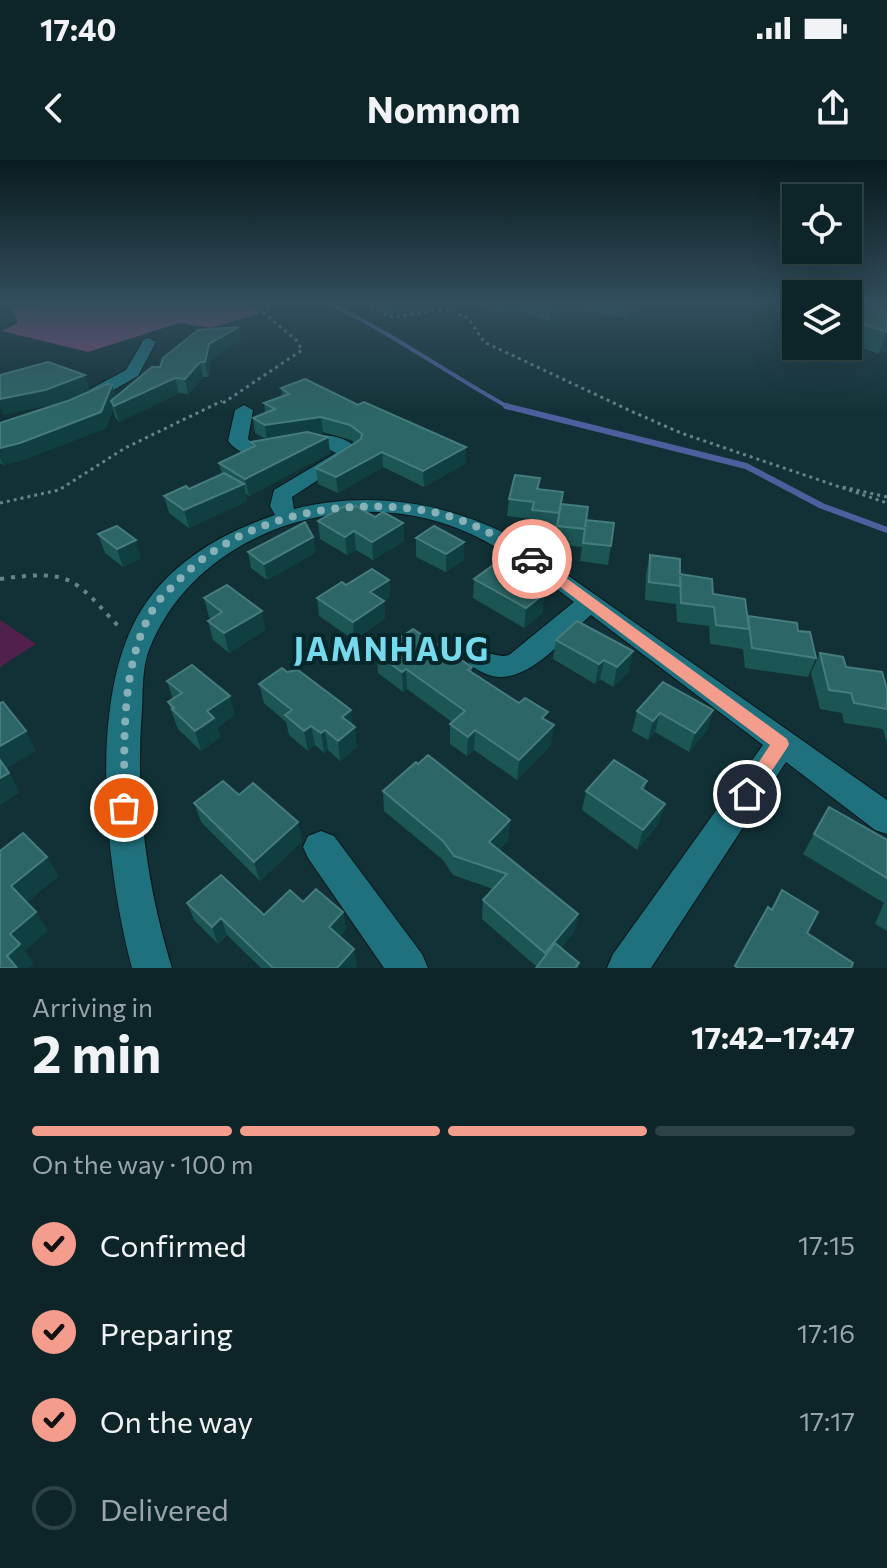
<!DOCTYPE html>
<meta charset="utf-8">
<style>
:root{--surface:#0d2528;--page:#1b3134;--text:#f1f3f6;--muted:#9aa5a8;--line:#2d4245;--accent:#f59d8d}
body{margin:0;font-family:Commissioner,sans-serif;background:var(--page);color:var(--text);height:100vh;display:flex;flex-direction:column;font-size:30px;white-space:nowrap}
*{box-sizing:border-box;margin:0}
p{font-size:26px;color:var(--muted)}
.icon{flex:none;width:44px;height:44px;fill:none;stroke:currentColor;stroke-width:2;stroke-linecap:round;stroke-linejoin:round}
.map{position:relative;height:808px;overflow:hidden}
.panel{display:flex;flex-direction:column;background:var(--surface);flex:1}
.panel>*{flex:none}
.controls{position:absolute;left:782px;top:24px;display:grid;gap:16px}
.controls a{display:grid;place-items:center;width:80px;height:80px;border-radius:0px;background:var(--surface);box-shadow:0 8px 32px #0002,0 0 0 2px var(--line);font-size:40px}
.pin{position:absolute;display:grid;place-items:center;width:68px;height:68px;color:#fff;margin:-34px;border:4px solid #fff;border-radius:50%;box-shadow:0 2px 8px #0007}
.courier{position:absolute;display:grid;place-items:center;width:80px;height:80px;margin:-40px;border:6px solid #f59d8d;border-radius:50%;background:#fff;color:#222;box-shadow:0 2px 10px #0007}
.summary em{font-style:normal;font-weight:700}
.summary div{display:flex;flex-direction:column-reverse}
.summary{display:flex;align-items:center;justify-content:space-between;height:136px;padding:0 32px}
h1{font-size:52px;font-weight:700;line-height:60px}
.bar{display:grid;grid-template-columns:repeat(4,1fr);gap:12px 8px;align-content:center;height:96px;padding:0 32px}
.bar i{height:10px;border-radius:6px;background:var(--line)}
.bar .active{background:var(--accent)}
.bar p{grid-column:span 4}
ol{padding:0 32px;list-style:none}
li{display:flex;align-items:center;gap:24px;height:88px}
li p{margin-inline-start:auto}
li .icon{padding:8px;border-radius:50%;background:var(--accent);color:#111;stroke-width:4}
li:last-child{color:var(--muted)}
li i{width:44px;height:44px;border:4px solid var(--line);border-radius:50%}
.status{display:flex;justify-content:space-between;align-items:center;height:56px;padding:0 40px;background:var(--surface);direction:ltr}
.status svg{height:22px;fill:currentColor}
header{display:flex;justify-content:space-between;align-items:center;height:104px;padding:0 32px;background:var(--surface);font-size:36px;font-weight:700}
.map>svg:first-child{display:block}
</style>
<div class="status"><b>17:40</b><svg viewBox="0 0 49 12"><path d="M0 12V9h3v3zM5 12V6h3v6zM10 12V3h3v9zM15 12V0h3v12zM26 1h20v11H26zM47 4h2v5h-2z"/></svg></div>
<header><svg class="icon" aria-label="back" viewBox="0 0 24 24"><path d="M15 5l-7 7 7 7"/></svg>Nomnom<svg class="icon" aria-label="share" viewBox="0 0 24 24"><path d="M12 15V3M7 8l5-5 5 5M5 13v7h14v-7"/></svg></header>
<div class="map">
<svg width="887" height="808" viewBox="0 0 887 808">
<rect width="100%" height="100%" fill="#113136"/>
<path fill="#51204d" d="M 0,460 L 36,484 L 0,507 Z"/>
<path fill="#814a7c" d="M 54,142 L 252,142 L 260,153 L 211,168 L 179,163 L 88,192 L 2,171 L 18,163 L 13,149 Z"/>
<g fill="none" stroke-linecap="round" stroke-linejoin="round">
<path stroke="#4e5f9e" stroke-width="4" d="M 326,142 C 393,173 446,213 510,248"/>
<path stroke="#4e5f9e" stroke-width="6" d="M 506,246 L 746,306 L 822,346 L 887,370"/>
<defs>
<g id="minor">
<path d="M 149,178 L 156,182 L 138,216 L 91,243 L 79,243 L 76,239 L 79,235 L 126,210 L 144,179 Z"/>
<path d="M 244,245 L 253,250 L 248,279 L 254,284 C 289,285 331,259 361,292 L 292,337 L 294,349 C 371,330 447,342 516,379 L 887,640 L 887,674 L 875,670 L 786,602 L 651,808 L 607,808 L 613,794 L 763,585 L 591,455 C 565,477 524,530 486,514 C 477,510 471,507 466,499 L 470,492 C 485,488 495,499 509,495 L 574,442 C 532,410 490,377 439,362 C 329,328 191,380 149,490 C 142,508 143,531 142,550 C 135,639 146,723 172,808 L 132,808 C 106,710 86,537 142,449 C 172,401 224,372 275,355 L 270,346 L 274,330 L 336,293 C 326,288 317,284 305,286 C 277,289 251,309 228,281 L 235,250 Z"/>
<path d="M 321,671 L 334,676 L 422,794 L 428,808 L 384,808 L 308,698 L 303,687 L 308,676 Z"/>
</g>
</defs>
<use href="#minor" stroke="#091619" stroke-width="2"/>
<g stroke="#61868d" stroke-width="3" stroke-dasharray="3 4" stroke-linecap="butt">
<path d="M 257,142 L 264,153"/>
<path d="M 358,142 L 392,157 L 447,149 L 468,158 L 484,182 L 633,252 L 681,273 L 887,343"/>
<path d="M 223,243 L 302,190 L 296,180 L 264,153 L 271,142"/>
<path d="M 843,327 L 887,337"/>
<path d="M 0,343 L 59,330 L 125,288 L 222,241"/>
</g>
<path stroke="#61868d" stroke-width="4" stroke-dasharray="4 7" stroke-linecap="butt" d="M 0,419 C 73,409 73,418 120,468"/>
<use href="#minor" fill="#20717e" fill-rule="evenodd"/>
</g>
<g fill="#1b5554">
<path d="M 363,142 L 453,142 L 393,156 Z"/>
<path d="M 467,142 L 648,142 L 628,159 L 580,150 L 550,162 L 520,151 L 506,156 Z"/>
<path d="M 848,142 L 887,145 L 887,191 L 878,194 L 848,182 Z"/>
<path d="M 239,167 L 241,181 L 212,198 L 208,217 L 203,217 L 188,234 L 179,233 L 119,262 L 115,257 L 113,249 L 106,268 L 26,299 L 3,305 L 0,303 L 0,263 L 115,237 L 160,207 Z"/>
<path d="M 281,228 L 466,303 L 424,327 L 383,307 L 338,333 L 318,324 L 316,308 L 355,283 L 351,280 L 323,272 L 314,274 L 328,277 L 330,293 L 249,336 L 246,334 L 247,341 L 189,368 L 169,353 L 164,336 L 189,329 L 222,314 L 219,303 L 252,288 L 251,282 L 266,279 L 255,273 L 253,258 L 265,253 L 264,243 L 282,236 Z"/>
<path d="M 540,318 L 539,329 L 563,332 L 562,344 L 585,367 L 611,386 L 608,405 L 580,401 L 582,387 L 555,384 L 556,371 L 531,368 L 531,359 L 507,356 L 509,339 Z"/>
<path d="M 351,349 L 403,363 L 404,381 L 373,400 L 356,390 L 347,395 L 320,379 L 318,361 Z"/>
<path d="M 98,374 L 141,398 L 123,407 L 105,393 Z"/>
<path d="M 313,377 L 315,393 L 267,420 L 251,408 L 248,392 Z"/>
<path d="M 416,378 L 464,400 L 446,412 L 416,397 Z"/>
<path d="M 650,395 L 748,456 L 798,471 L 816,498 L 808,517 L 745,508 L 743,489 L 710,484 L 709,466 L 677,462 L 676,444 L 645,440 L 646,414 Z"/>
<path d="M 474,419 L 540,422 L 539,431 L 544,434 L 542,453 L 524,468 L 473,438 Z"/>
<path d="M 389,420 L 390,437 L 384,441 L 385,458 L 354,480 L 319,456 L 317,438 L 346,425 Z"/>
<path d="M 204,438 L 262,451 L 265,470 L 229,493 L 213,480 L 208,461 L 211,459 L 209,457 Z"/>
<path d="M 556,480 L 629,511 L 613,527 L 600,519 L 595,524 L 553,499 Z"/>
<path d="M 820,493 L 887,529 L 887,584 L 883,569 L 844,563 L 842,553 L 820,549 L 811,513 Z"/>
<path d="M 377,494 L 472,507 L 472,512 L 546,560 L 551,585 L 517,620 L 474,590 L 467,596 L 450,584 L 450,564 L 452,562 L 407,529 L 403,532 L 378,513 Z"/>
<path d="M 167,521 L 235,555 L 217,568 L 220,577 L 201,591 L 178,569 L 168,542 L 173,539 Z"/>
<path d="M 259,524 L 352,565 L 357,587 L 340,601 L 328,590 L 324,593 L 315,585 L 308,591 L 289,575 L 286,562 L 264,543 Z"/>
<path d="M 713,550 L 707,570 L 689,592 L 655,572 L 648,580 L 632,571 L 637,551 Z"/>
<path d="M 647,621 L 644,630 L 659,663 L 637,690 L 582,650 L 586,631 Z"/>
<path d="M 383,631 L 510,660 L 508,680 L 499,690 L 578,754 L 574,772 L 561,788 L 579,803 L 578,808 L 536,808 L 537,807 L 482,759 L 483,740 L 493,729 L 453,715 L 443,700 L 384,651 Z"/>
<path d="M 239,635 L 302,681 L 260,721 L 201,662 L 194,643 Z"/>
<path d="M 814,674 L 887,680 L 887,771 L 875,764 L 884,743 L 803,694 Z"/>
<path d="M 303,742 L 343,752 L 346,769 L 340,776 L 357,806 L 355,808 L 261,808 L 227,775 L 218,784 L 194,760 L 187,743 L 264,755 Z"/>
</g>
<g fill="#0f3f40">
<path d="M 0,142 L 23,142 L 1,146 Z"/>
<path d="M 392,142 L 453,142 L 393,156 Z"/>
<path d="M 506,142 L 521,142 L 520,151 L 506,156 Z"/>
<path d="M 552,142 L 581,142 L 580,150 L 550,162 Z"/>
<path d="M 631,142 L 648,142 L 628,159 Z"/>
<path d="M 239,167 L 241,181 L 212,198 L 208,217 L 205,202 L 209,184 Z"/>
<path d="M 887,172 L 887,191 L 878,194 L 886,173 Z"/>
<path d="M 200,202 L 203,217 L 188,234 L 185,219 Z"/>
<path d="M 85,215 L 90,231 L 50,245 L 4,255 L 0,245 L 0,239 Z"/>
<path d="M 175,218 L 179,233 L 119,262 L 114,246 L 111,241 L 113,249 L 106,268 L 26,299 L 3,305 L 0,298 L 0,288 L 112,225 L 116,240 Z"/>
<path d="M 321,257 L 323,272 L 267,280 L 265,265 Z"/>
<path d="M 328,277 L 330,293 L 249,336 L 245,319 Z"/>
<path d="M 466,287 L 466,303 L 424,327 L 423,311 Z"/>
<path d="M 382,292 L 383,307 L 338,333 L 336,317 Z"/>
<path d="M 244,324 L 247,341 L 189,368 L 184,350 Z"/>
<path d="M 403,363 L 404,381 L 373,400 L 372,382 Z"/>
<path d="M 354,371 L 356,390 L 347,395 L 345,377 Z"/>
<path d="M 313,377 L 315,393 L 267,420 L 264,404 Z"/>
<path d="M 136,380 L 141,398 L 123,407 L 117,389 Z"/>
<path d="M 464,382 L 464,400 L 446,412 L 446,394 Z"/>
<path d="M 389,420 L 390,437 L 384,441 L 385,458 L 354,480 L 353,462 L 370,432 Z"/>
<path d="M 540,422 L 538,439 L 544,434 L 542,453 L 524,468 L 526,448 L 532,428 Z"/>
<path d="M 262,451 L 265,470 L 229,493 L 224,473 Z"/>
<path d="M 633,491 L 629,511 L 613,527 L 617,507 Z"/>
<path d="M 604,500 L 600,519 L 595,524 L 599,504 Z"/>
<path d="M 406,509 L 407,529 L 403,532 L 402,512 Z"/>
<path d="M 230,536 L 235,555 L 217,568 L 220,577 L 201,591 L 195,571 L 207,551 Z"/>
<path d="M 351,550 L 353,569 L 355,567 L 357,587 L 340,601 L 338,581 L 342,557 Z"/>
<path d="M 713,550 L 707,570 L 689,592 L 695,573 Z"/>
<path d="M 660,553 L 655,572 L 648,580 L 653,561 Z"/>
<path d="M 554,565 L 551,585 L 517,620 L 519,600 Z"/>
<path d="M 311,566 L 315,585 L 308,591 L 304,571 Z"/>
<path d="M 325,570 L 328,590 L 324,593 L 321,573 Z"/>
<path d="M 475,570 L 474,590 L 467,596 L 468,577 Z"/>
<path d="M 26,571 L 36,591 L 4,610 L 0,603 L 0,586 Z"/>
<path d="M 9,613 L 20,632 L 0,645 L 0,618 Z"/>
<path d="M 665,644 L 659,663 L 637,690 L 643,670 Z"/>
<path d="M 510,660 L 508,680 L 488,701 L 489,682 Z"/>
<path d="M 298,662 L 302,681 L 260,721 L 254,702 Z"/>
<path d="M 47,697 L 59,716 L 24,745 L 11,726 Z"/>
<path d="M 36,752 L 48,771 L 25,791 L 34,803 L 28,808 L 16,808 L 7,796 L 10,774 Z"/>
<path d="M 343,752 L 346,769 L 332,784 L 329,767 Z"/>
<path d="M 578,754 L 574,772 L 545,808 L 543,808 L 545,793 Z"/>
<path d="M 221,758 L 227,775 L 218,784 L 212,767 Z"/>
<path d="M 354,789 L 357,806 L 355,808 L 337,808 Z"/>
</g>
<g fill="#2d6666" stroke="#467c7e" stroke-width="2">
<path d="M 848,142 L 882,142 L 887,145 L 887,172 L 850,160 L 863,156 L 848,147 Z"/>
<path d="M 239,167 L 209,184 L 205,202 L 200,202 L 185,219 L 175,218 L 114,246 L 111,241 L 152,207 L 160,207 L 163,198 L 198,170 Z"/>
<path d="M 48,202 L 85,215 L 45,230 L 0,239 L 0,215 Z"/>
<path d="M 305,219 L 358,245 L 364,242 L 466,287 L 423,311 L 382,292 L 336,317 L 316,308 L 361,279 L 362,274 L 350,265 L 321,257 L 265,265 L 253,258 L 275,249 L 264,243 L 289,234 L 281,228 Z"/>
<path d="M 107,224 L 112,225 L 101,252 L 20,283 L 0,288 L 0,263 L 70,240 Z"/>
<path d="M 307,272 L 328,277 L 245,319 L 219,303 L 255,286 L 251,282 Z"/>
<path d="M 224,313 L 244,324 L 184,350 L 164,336 L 186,326 L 189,329 Z"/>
<path d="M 515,315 L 540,318 L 537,329 L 563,332 L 559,353 L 532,350 L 534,342 L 509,339 Z"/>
<path d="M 561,344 L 588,347 L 585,367 L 586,360 L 614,363 L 611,386 L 583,383 L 585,369 L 557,366 Z"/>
<path d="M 345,346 L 351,349 L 356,346 L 375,357 L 383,352 L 403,363 L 372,382 L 354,371 L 345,377 L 318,361 Z"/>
<path d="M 305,362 L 313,377 L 264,404 L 248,392 Z"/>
<path d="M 117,366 L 136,380 L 117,389 L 98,374 Z"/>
<path d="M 434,366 L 464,382 L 446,394 L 416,378 Z"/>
<path d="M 650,395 L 680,399 L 680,414 L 712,419 L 713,434 L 745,439 L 749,469 L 716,465 L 714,447 L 681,443 L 680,416 L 681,426 L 649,422 Z"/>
<path d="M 499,401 L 540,422 L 532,428 L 544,434 L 526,448 L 474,419 Z"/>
<path d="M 372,409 L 389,420 L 370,432 L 384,441 L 353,462 L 317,438 L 342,422 L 346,425 Z"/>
<path d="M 227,425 L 262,451 L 224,473 L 208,461 L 222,452 L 204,438 Z"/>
<path d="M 748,456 L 797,463 L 798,471 L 810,472 L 816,498 L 752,488 Z"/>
<path d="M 577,461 L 633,491 L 617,507 L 604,500 L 599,504 L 556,480 Z"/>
<path d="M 413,469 L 472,507 L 468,510 L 519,543 L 525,538 L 548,552 L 542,558 L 554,565 L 519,600 L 475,570 L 468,577 L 450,564 L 465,551 L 406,509 L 402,512 L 377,494 Z"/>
<path d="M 820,493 L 843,497 L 846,507 L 882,512 L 887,529 L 887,549 L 854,543 L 851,533 L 829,530 Z"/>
<path d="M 192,505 L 230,536 L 207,551 L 214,558 L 195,571 L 172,549 L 174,548 L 168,542 L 182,533 L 167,521 Z"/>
<path d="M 282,508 L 287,512 L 298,510 L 351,550 L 342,557 L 355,567 L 338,581 L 325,570 L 321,573 L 311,566 L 304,571 L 285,555 L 292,550 L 259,524 Z"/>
<path d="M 663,522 L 713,550 L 695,573 L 660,553 L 653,561 L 637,551 Z"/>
<path d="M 3,542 L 26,571 L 0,586 L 0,543 Z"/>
<path d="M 428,595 L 510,660 L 489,682 L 578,754 L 545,793 L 483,740 L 507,714 L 454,696 L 443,681 L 383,631 L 416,602 L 418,604 Z"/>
<path d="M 0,600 L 9,613 L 0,618 Z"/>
<path d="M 614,600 L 647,621 L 641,628 L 665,644 L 643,670 L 586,631 Z"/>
<path d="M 223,621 L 239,635 L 253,623 L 298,662 L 254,702 L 194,643 Z"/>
<path d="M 829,647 L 887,680 L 887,718 L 814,674 Z"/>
<path d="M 23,673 L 47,697 L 11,726 L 36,752 L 10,774 L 20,784 L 7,796 L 17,808 L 0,808 L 0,691 Z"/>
<path d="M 221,715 L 264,755 L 290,730 L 303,742 L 316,729 L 343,752 L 329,767 L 354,789 L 337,808 L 273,808 L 221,758 L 212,767 L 187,743 Z"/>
<path d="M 782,730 L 818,752 L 807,773 L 853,803 L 851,808 L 738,808 L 735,806 L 768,747 L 772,750 Z"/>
<path d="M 555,783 L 579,803 L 575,808 L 536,808 Z"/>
</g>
<linearGradient id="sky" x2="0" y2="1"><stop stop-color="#091b1e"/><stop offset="0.56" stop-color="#324e5d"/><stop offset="1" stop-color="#324e5d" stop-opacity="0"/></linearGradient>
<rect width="887" height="255" fill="url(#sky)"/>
<path fill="#f59d8d" d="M 527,396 L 536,396 L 787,579 L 789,584 L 787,588 L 753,639 L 740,639 L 738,634 L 770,585 L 527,402 Z"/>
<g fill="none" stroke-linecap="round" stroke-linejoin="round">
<path stroke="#87b0b7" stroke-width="8" stroke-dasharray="0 14.4" d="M 124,648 C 125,582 119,504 155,446 C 160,438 168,431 175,424 C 237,357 340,336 428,351 C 465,358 501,377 532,399"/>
</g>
<g text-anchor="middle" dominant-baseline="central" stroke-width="8" stroke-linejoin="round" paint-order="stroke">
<g font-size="32" font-weight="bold" letter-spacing="2" fill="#77daec" stroke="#05272c">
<text x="392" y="488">JAMNHAUG</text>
</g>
</g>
</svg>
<div class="controls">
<a><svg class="icon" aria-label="locate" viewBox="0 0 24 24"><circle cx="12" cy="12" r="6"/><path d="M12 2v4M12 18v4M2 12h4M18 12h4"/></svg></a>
<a><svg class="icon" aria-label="layers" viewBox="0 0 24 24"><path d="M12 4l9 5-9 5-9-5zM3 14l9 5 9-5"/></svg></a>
</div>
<div class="pin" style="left:124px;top:648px;background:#ea580c"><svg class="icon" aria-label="bag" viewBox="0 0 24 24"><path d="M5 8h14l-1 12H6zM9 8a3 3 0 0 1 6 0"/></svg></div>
<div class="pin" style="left:747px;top:634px;background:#1f2937"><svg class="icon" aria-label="home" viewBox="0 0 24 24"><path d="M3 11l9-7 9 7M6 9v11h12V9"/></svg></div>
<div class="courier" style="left:532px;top:399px"><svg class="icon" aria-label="car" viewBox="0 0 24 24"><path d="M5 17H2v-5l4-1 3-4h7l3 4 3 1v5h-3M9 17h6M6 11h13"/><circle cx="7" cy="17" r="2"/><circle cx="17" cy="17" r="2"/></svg></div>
</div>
<section class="panel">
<div class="summary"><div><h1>2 min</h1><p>Arriving in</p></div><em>17:42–17:47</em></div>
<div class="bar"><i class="active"></i><i class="active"></i><i class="active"></i><i></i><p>On the way · 100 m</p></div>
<ol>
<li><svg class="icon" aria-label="check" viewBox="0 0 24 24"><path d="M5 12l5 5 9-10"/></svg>Confirmed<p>17:15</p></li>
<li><svg class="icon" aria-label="check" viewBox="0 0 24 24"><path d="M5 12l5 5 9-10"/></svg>Preparing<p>17:16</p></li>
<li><svg class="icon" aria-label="check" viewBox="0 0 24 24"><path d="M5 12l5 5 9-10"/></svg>On the way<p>17:17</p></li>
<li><i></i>Delivered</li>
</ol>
</section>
